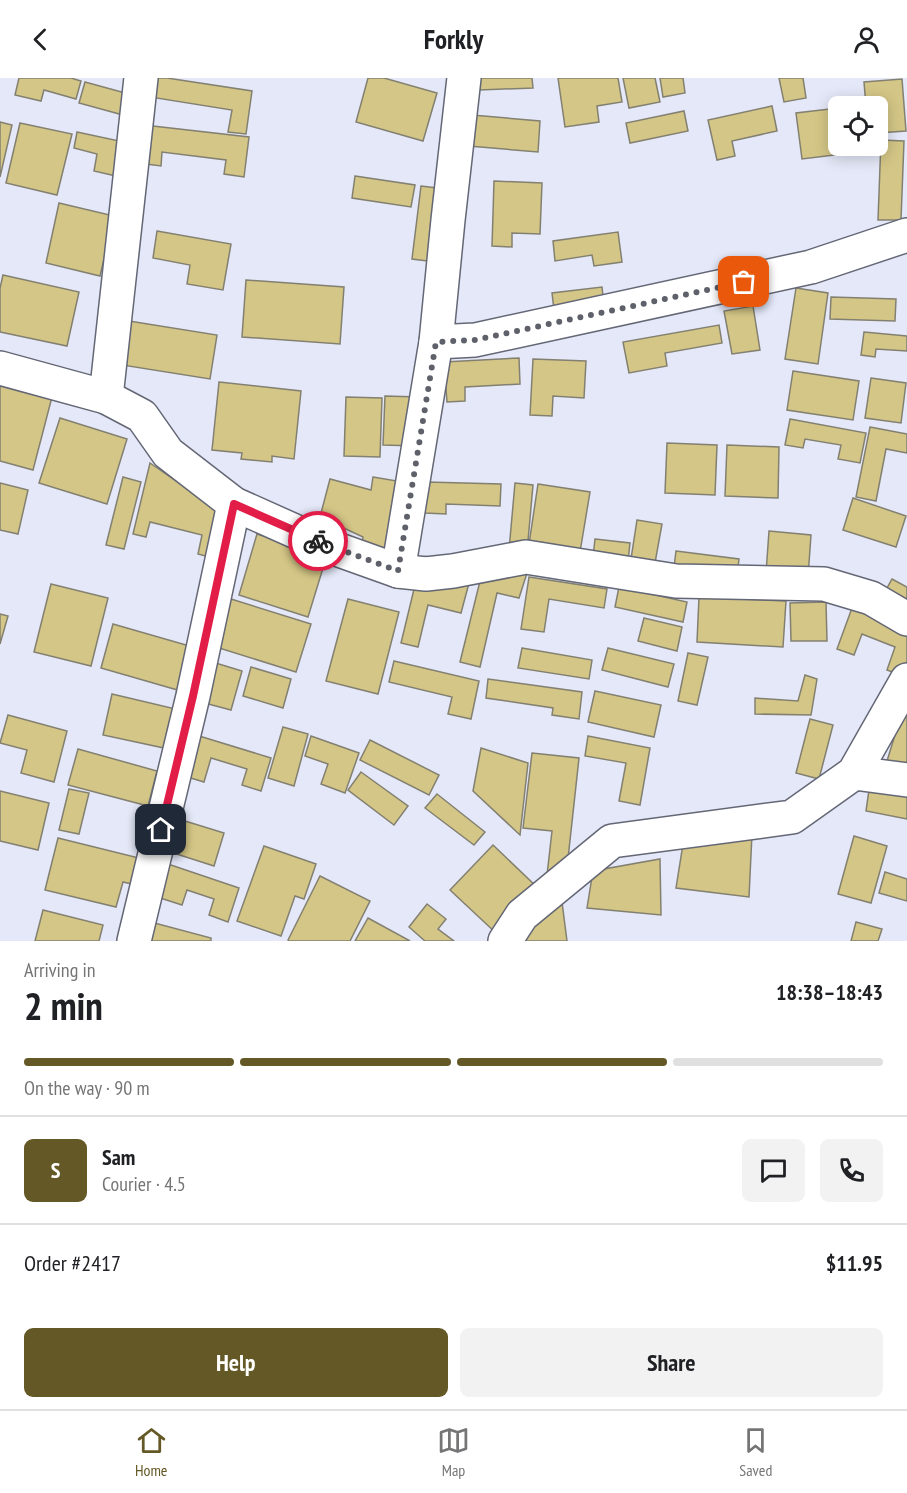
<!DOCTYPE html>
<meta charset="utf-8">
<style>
:root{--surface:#fff;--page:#f2f2f2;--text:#202124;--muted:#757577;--line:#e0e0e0;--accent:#645926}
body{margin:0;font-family:"PT Sans Narrow",sans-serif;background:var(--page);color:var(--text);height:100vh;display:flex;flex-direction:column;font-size:22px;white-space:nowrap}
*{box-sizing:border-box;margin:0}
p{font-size:20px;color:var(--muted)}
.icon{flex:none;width:33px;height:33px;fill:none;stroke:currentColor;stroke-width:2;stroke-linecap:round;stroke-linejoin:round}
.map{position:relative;height:863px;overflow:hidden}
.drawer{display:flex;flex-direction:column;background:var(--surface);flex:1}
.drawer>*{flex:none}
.buttons{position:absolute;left:828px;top:18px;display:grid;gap:12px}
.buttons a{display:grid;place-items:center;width:60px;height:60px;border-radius:9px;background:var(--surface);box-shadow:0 3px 15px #0003;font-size:30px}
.pin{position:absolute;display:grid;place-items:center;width:51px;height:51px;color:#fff;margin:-26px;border-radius:12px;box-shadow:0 3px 9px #0006}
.courier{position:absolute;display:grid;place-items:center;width:60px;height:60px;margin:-30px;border:4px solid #e11d48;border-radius:50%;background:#fff;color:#222;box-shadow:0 2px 8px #0007}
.head em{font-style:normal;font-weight:600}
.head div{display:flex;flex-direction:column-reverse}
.head{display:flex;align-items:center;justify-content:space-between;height:102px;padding:0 24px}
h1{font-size:39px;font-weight:600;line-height:45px}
.bar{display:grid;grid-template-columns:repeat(4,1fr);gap:9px 6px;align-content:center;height:72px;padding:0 24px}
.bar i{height:8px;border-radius:4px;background:var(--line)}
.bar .selected{background:var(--accent)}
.bar p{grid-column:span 4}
.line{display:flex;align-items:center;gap:15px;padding:0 24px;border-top:2px solid var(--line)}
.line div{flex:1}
.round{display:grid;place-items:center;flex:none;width:63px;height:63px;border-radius:9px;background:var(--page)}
.button{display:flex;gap:12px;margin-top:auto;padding:12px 24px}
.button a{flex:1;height:69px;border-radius:9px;background:var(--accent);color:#fff;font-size:24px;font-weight:600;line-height:69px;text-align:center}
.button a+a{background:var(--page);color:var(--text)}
header{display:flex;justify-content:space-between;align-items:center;height:78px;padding:0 24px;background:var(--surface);font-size:27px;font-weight:600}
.tabs{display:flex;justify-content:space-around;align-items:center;height:84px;border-top:2px solid var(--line);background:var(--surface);font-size:16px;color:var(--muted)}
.tabs a{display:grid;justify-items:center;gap:3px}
.tabs .selected{color:var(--accent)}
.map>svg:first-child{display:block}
</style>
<header><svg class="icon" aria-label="back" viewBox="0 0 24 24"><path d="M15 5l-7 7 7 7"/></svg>Forkly<svg class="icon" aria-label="person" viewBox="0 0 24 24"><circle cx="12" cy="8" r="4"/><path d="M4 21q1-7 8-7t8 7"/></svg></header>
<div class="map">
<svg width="907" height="863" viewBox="0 0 907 863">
<rect width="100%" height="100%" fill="#e4e8f8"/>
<g fill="#d4c686" stroke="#838071" stroke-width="1.5">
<path d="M 19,0 L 71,0 L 81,3 L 76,21 L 44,12 L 41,23 L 15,17 Z"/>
<path d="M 153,0 L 167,0 L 252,13 L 246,56 L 228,54 L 232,32 L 150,19 Z"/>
<path d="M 368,0 L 384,0 L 437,15 L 423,63 L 356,44 Z"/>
<path d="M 479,0 L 532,0 L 533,10 L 479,12 Z"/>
<path d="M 558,0 L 618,0 L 622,24 L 597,28 L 599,44 L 565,49 Z"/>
<path d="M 623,0 L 655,0 L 660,24 L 629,30 Z"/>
<path d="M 660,0 L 683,0 L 685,15 L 663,19 Z"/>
<path d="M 779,0 L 803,0 L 806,20 L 784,24 Z"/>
<path d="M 902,1 L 906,53 L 878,55 L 878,28 L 866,28 L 864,4 Z"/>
<path d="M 85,4 L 129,16 L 123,37 L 79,25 Z"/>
<path d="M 772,28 L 777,53 L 732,63 L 735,78 L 717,82 L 708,42 Z"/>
<path d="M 838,30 L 838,68 L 867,68 L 867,73 L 802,81 L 796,35 Z"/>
<path d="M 684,33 L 688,53 L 630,65 L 626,45 Z"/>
<path d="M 472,37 L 540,43 L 538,74 L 469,68 Z"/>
<path d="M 0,44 L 12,47 L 0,99 Z"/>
<path d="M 20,45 L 72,56 L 57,117 L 6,105 Z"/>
<path d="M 144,47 L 249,59 L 244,99 L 224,96 L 226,82 L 162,74 L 161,88 L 139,85 Z"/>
<path d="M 77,54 L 124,64 L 116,98 L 94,93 L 97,76 L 74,70 Z"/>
<path d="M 881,62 L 904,63 L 901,142 L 878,142 Z"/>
<path d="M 355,98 L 415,107 L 411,129 L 352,120 Z"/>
<path d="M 494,103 L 542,105 L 540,156 L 512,155 L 512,169 L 492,168 Z"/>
<path d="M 421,108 L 445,111 L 435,184 L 412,181 Z"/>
<path d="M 59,125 L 114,138 L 100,198 L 46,185 Z"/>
<path d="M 157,153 L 231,166 L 223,212 L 187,206 L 190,187 L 153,180 Z"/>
<path d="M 618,154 L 622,184 L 594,188 L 592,177 L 555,183 L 553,163 Z"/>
<path d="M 3,197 L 79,214 L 67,268 L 0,254 L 0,210 Z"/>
<path d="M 246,202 L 344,209 L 340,266 L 242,259 Z"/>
<path d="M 602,209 L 604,227 L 554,232 L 552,215 Z"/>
<path d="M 796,210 L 828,215 L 818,286 L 785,281 Z"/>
<path d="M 831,219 L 896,221 L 895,243 L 830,241 Z"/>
<path d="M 753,228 L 760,272 L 732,276 L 724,233 Z"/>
<path d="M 129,243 L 217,257 L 210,301 L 122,287 Z"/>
<path d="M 719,247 L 722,265 L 665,275 L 667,288 L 629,295 L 623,264 Z"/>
<path d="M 864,254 L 907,258 L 907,273 L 876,271 L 875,279 L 861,277 Z"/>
<path d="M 519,280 L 520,306 L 465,309 L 465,323 L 447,324 L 444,284 Z"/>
<path d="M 533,281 L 586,283 L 584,320 L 553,318 L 552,338 L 530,337 Z"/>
<path d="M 793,293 L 859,303 L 853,342 L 787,332 Z"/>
<path d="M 871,300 L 906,305 L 901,345 L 865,340 Z"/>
<path d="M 219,304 L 301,313 L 294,381 L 272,378 L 272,384 L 241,381 L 242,375 L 212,372 Z"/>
<path d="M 0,305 L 52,319 L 33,392 L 0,383 Z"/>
<path d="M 385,318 L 419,319 L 417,368 L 383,367 Z"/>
<path d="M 346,319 L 382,320 L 380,379 L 344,378 Z"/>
<path d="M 60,340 L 127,361 L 107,426 L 39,405 Z"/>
<path d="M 790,341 L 866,355 L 860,385 L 838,381 L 841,367 L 805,361 L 803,370 L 785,367 Z"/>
<path d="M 870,349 L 907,356 L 907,375 L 886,371 L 876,423 L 856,419 Z"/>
<path d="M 667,365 L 717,367 L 715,417 L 665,415 Z"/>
<path d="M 727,367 L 779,369 L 778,420 L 725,418 Z"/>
<path d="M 150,385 L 228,439 L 217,481 L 198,476 L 202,457 L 150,444 L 146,459 L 133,456 Z"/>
<path d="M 123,399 L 141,404 L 124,471 L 106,467 Z"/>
<path d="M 373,399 L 409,405 L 396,478 L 361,471 L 363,459 L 320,439 L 330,401 L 371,412 Z"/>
<path d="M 426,404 L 501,406 L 500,428 L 446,426 L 446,436 L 425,435 Z"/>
<path d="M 0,405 L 28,412 L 18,456 L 0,452 Z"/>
<path d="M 515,405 L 533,407 L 527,474 L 509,472 Z"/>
<path d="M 538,406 L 590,414 L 580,474 L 529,466 Z"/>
<path d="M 853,420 L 906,438 L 896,469 L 843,452 Z"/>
<path d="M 637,442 L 662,446 L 655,485 L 631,481 Z"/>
<path d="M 769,453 L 811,457 L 808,499 L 766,495 Z"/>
<path d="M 257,456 L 327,477 L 308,539 L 239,517 Z"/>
<path d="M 595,461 L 630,465 L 628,483 L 593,479 Z"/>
<path d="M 676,473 L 739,481 L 737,498 L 674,489 Z"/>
<path d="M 482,495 L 527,495 L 519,520 L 497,515 L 480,589 L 460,584 Z"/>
<path d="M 529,499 L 607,511 L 604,530 L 549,521 L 544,554 L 521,551 Z"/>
<path d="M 892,501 L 907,509 L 907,533 L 882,519 Z"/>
<path d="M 469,505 L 461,535 L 428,527 L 418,569 L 401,565 L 415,507 Z"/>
<path d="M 51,506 L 108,520 L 91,588 L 34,574 Z"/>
<path d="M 619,509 L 687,524 L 683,544 L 615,529 Z"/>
<path d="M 699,519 L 786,523 L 783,569 L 697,564 Z"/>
<path d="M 231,521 L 311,546 L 296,594 L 216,569 Z"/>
<path d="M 348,521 L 399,534 L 378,616 L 326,603 Z"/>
<path d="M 826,524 L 827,563 L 791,563 L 790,525 Z"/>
<path d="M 852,530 L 907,550 L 907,591 L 904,598 L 887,592 L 895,569 L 862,556 L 854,577 L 837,571 Z"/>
<path d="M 0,536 L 8,538 L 0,566 Z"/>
<path d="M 644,540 L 682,549 L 677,573 L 638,563 Z"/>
<path d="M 113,546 L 193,569 L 181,613 L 101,590 Z"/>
<path d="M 522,570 L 592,582 L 589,601 L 518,590 Z"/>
<path d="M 608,570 L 674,586 L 668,609 L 602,592 Z"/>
<path d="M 688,575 L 708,579 L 697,627 L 678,623 Z"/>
<path d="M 209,583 L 242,593 L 231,632 L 197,623 Z"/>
<path d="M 394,583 L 479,603 L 471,641 L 448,636 L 452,619 L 389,604 Z"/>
<path d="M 251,589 L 291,601 L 283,630 L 243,618 Z"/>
<path d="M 805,597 L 817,601 L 811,637 L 755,636 L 755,620 L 798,623 Z"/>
<path d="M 488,601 L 582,614 L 579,641 L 552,637 L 553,630 L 486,620 Z"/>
<path d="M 595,613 L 661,627 L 654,659 L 588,644 Z"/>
<path d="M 112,616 L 180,632 L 176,651 L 168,649 L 164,670 L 103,657 Z"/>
<path d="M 903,631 L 907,633 L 907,698 L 883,696 Z"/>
<path d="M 8,637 L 67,653 L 54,704 L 21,695 L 27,672 L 0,665 Z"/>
<path d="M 810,641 L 833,647 L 819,701 L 796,695 Z"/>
<path d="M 283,649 L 308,656 L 294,708 L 268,700 Z"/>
<path d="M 196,657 L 271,680 L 261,713 L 242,707 L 247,691 L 211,680 L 204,704 L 184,698 Z"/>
<path d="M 311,658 L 359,675 L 345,715 L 321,706 L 328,686 L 305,678 Z"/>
<path d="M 588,658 L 650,670 L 640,727 L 619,723 L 626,685 L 585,678 Z"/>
<path d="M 370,662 L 439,697 L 429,717 L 360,682 Z"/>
<path d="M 481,670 L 528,685 L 520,757 L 473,713 Z"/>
<path d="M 78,671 L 157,693 L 148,728 L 68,707 Z"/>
<path d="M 532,675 L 579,680 L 566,799 L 547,797 L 552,753 L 523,750 Z"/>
<path d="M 361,694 L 408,728 L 394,747 L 348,712 Z"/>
<path d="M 69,711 L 89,715 L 79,756 L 59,752 Z"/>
<path d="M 869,712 L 907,712 L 907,741 L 866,733 Z"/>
<path d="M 0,713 L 49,725 L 38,772 L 0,763 Z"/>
<path d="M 437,716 L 485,754 L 474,767 L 425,730 Z"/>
<path d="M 172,739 L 224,755 L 214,788 L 161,771 Z"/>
<path d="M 752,756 L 749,819 L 676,810 L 683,766 Z"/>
<path d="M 854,758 L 887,768 L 871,825 L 838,816 Z"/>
<path d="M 58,760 L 143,781 L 136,807 L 123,804 L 116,829 L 45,812 Z"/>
<path d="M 493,767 L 539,811 L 497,856 L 450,812 Z"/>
<path d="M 264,768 L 316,786 L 304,821 L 295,818 L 281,858 L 237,843 Z"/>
<path d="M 660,781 L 661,837 L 587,830 L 593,793 Z"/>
<path d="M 165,785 L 239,810 L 228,844 L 209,837 L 214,821 L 187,812 L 182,827 L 154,818 Z"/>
<path d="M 885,794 L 907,801 L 907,823 L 879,815 Z"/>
<path d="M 320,798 L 370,823 L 350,863 L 289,863 L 288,862 Z"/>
<path d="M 562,824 L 567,863 L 516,863 Z"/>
<path d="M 427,826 L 446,841 L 438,851 L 454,863 L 425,863 L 409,849 Z"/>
<path d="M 43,832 L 103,847 L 99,863 L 35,863 Z"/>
<path d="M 368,840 L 410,863 L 355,863 Z"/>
<path d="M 147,843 L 211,860 L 211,863 L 142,863 Z"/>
<path d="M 856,844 L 882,851 L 878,863 L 851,863 Z"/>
</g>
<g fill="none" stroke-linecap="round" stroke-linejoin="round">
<defs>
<g id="street">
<path d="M 464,0 L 448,142 L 436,264 L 475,262 L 811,189 L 907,157"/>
<path d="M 0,290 L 106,319 L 142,338 L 168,375 L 234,426 L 328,468 L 398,493 L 426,496 L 453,493 L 526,479 L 676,503 L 824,506 L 871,520 L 907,541"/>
<path d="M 106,319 L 141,0"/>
<path d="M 398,493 L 436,264"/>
<path d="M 854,695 L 907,702"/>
<path d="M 134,863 L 193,618 L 234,426"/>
<path d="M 505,863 L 522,837 L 612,763 L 792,739 L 854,695 L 907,602"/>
</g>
</defs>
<use href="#street" stroke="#646775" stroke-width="36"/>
<use href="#street" stroke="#fff" stroke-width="33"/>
</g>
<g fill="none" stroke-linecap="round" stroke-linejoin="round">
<path stroke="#5f616a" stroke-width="6" stroke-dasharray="0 10.8" d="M 318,463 L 398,493 L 436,264 L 475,262 L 744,204"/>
<path stroke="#e11d48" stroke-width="8" d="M 161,752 L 193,618 L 234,426 L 318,463"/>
</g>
</svg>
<div class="buttons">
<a><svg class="icon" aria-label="locate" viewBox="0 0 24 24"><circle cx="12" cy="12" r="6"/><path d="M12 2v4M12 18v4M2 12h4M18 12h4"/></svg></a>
</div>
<div class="pin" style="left:744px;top:204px;background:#ea580c"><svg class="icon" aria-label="bag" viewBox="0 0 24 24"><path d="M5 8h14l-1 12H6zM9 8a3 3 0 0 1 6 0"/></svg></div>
<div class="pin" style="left:161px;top:752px;background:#1f2937"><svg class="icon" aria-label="home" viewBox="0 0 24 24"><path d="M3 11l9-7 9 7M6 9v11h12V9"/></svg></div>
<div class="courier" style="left:318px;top:463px"><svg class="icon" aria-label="bike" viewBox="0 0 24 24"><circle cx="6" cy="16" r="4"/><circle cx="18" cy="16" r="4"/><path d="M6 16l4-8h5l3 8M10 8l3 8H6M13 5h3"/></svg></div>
</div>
<section class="drawer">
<div class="head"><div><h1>2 min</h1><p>Arriving in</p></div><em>18:38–18:43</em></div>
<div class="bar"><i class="selected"></i><i class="selected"></i><i class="selected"></i><i></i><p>On the way · 90 m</p></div>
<div class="line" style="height:108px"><b class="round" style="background:var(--accent);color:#fff">S</b><div><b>Sam</b><p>Courier · 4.5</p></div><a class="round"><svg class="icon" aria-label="chat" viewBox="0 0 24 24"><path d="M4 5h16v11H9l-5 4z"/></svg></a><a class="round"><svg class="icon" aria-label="phone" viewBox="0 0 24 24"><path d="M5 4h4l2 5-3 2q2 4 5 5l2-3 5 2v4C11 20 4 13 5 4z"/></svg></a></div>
<div class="line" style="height:78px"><div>Order #2417</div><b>$11.95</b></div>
<div class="button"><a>Help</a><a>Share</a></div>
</section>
<nav class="tabs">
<a class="selected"><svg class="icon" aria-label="home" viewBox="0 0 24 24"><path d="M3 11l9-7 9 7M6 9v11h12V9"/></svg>Home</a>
<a><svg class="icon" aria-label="map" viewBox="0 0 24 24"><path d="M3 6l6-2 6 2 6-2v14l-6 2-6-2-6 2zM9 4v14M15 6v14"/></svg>Map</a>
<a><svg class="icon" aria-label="saved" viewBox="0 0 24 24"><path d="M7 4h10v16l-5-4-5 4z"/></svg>Saved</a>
</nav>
